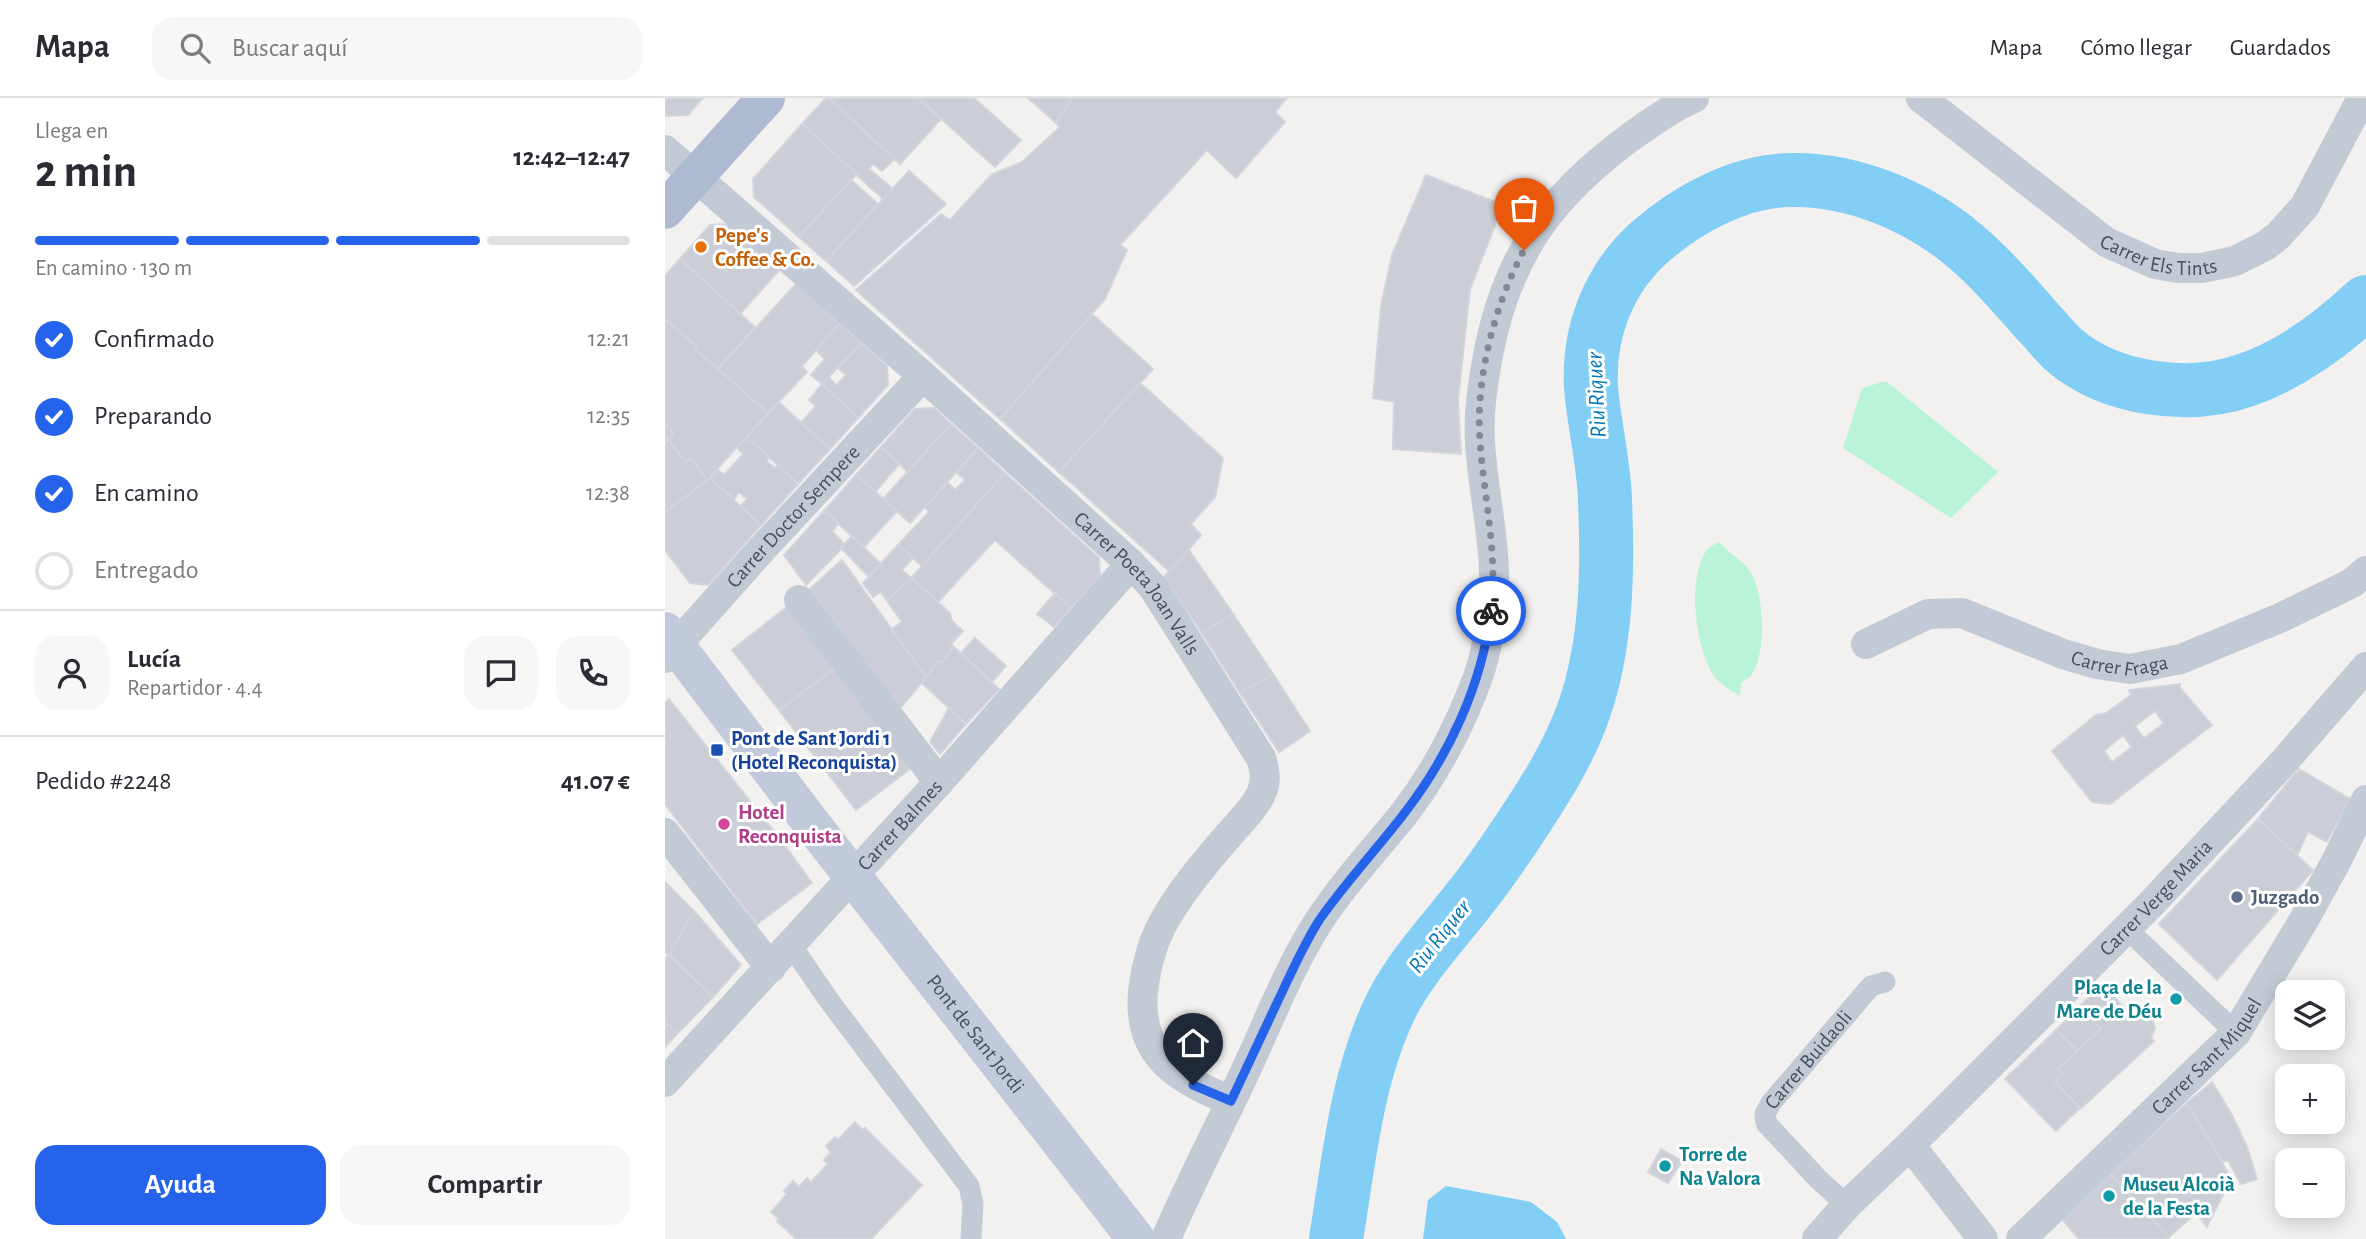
<!DOCTYPE html>
<html lang="es">
<meta charset="utf-8">
<style>
:root{--surface:#fff;--page:#f7f7f7;--text:#2b2b33;--muted:#7c7c81;--line:#e1e1e2;--accent:#2563eb}
body{margin:0;font-family:"Alegreya Sans",sans-serif;background:var(--page);color:var(--text);height:100vh;display:flex;flex-direction:column;font-size:26px;white-space:nowrap}
*{box-sizing:border-box;margin:0}
p{font-size:23px;color:var(--muted)}
.icon{flex:none;width:38px;height:38px;fill:none;stroke:currentColor;stroke-width:2;stroke-linecap:round;stroke-linejoin:round}
.map{position:relative;flex:1;overflow:hidden}
.drawer{display:flex;flex-direction:column;background:var(--surface);width:665px}
.drawer>*{flex:none}
.fabs{position:absolute;left:1610px;top:882px;display:grid;gap:14px}
.fabs a{display:grid;place-items:center;width:70px;height:70px;border-radius:14px;background:var(--surface);box-shadow:0 4px 18px #0003;font-size:35px}
.pin{position:absolute;display:grid;place-items:center;width:60px;height:60px;color:#fff;margin:-72px -30px;border-radius:50% 50% 50% 0;rotate:-45deg;box-shadow:0 0 7px #0007}
.pin .icon{rotate:45deg}
.courier{position:absolute;display:grid;place-items:center;width:70px;height:70px;margin:-35px;border:5px solid #2563eb;border-radius:50%;background:#fff;color:#222;box-shadow:0 2px 9px #0007}
.head em{font-style:normal;font-weight:700}
.head div{display:flex;flex-direction:column-reverse}
.head{display:flex;align-items:center;justify-content:space-between;height:119px;padding:0 35px}
h1{font-size:46px;font-weight:700;line-height:52px}
.bar{display:grid;grid-template-columns:repeat(4,1fr);gap:10px 7px;align-content:center;height:84px;padding:0 35px}
.bar i{height:9px;border-radius:5px;background:var(--line)}
.bar .active{background:var(--accent)}
.bar p{grid-column:span 4}
.line{display:flex;align-items:center;gap:18px;padding:0 35px;border-top:2px solid var(--line)}
.line div{flex:1}
.round{display:grid;place-items:center;flex:none;width:74px;height:74px;border-radius:21px;background:var(--page)}
ol{padding:0 35px;list-style:none}
li{display:flex;align-items:center;gap:21px;height:77px}
li p{margin-inline-start:auto}
li .icon{padding:7px;border-radius:50%;background:var(--accent);color:#fff;stroke-width:4}
li:last-child{color:var(--muted)}
li i{width:38px;height:38px;border:4px solid var(--line);border-radius:50%}
.button{display:flex;gap:14px;margin-top:auto;padding:14px 35px}
.button a{flex:1;height:80px;border-radius:21px;background:var(--accent);color:#fff;font-size:28px;font-weight:700;line-height:80px;text-align:center}
.button a+a{background:var(--page);color:var(--text)}
header{display:flex;align-items:center;gap:42px;box-sizing:border-box;height:98px;padding:0 35px;background:var(--surface);border-bottom:2px solid var(--line)}
header strong{font-size:33px}
nav{display:flex;gap:38px;margin-inline-start:auto;font-size:24px}
.search{width:490px;height:63px;background:var(--page);display:flex;align-items:center;gap:18px;box-sizing:border-box;padding:0 24px;border-radius:21px;color:var(--muted);font-size:26px}
main{display:flex;flex:1;min-height:0}
.map>svg:first-child{display:block}
</style>
<header>
<strong>Mapa</strong>
<div class="search"><svg class="icon" aria-label="search" viewBox="0 0 24 24"><circle cx="10" cy="10" r="6"/><path d="M15 15l6 6"/></svg>Buscar aquí</div>
<nav><a>Mapa</a><a>Cómo llegar</a><a>Guardados</a></nav>
</header>
<main>
<section class="drawer">
<div class="head"><div><h1>2 min</h1><p>Llega en</p></div><em>12:42–12:47</em></div>
<div class="bar"><i class="active"></i><i class="active"></i><i class="active"></i><i></i><p>En camino · 130 m</p></div>
<ol>
<li><svg class="icon" aria-label="check" viewBox="0 0 24 24"><path d="M5 12l5 5 9-10"/></svg>Confirmado<p>12:21</p></li>
<li><svg class="icon" aria-label="check" viewBox="0 0 24 24"><path d="M5 12l5 5 9-10"/></svg>Preparando<p>12:35</p></li>
<li><svg class="icon" aria-label="check" viewBox="0 0 24 24"><path d="M5 12l5 5 9-10"/></svg>En camino<p>12:38</p></li>
<li><i></i>Entregado</li>
</ol>
<div class="line" style="height:126px"><a class="round"><svg class="icon" aria-label="person" viewBox="0 0 24 24"><circle cx="12" cy="8" r="4"/><path d="M4 21q1-7 8-7t8 7"/></svg></a><div><b>Lucía</b><p>Repartidor · 4.4</p></div><a class="round"><svg class="icon" aria-label="chat" viewBox="0 0 24 24"><path d="M4 5h16v11H9l-5 4z"/></svg></a><a class="round"><svg class="icon" aria-label="phone" viewBox="0 0 24 24"><path d="M5 4h4l2 5-3 2q2 4 5 5l2-3 5 2v4C11 20 4 13 5 4z"/></svg></a></div>
<div class="line" style="height:91px"><div>Pedido #2248</div><b>41.07 €</b></div>
<div class="button"><a>Ayuda</a><a>Compartir</a></div>
</section>
<div class="map">
<svg width="1701" height="1141" viewBox="0 0 1701 1141">
<rect width="100%" height="100%" fill="#f3f0f0"/>
<g fill="#baf4d8">
<path d="M 1221,283 L 1333,374 L 1286,420 L 1178,350 L 1197,290 Z"/>
<path d="M 1054,444 C 1062,454 1074,460 1082,469 C 1100,489 1103,559 1085,579 C 1084,580 1077,584 1076,585 L 1075,598 C 1066,593 1055,586 1049,578 C 1030,550 1022,481 1041,453 C 1043,449 1049,447 1054,444 Z"/>
</g>
<path fill="#83cef5" d="M 781,1088 L 866,1104 L 892,1124 L 901,1141 L 758,1141 L 763,1102 Z"/>
<g fill="none" stroke-linecap="round" stroke-linejoin="round">
<path stroke="#83cef5" stroke-width="54" d="M 671,1141 C 684,1063 691,980 726,908 C 746,868 778,835 805,800 C 823,778 839,754 855,730 C 880,692 904,655 919,612 C 942,546 943,472 940,403 C 939,364 929,327 926,289 C 923,233 944,180 986,143 C 1023,111 1074,83 1124,82 C 1186,80 1253,108 1300,148 C 1327,171 1350,198 1373,224 C 1382,233 1390,244 1399,252 C 1445,292 1525,302 1581,282 C 1627,266 1666,237 1701,204"/>
</g>
<g fill="#cbced6" stroke="#d3d5dc" stroke-width="2" fill-rule="evenodd">
<path d="M 0,0 L 38,0 L 23,17 L 0,18 Z"/>
<path d="M 161,0 L 164,0 L 229,61 L 217,73 L 208,66 L 204,71 L 228,91 L 218,101 L 137,26 Z"/>
<path d="M 164,0 L 253,0 L 276,21 L 235,66 Z"/>
<path d="M 253,0 L 309,0 L 356,42 L 330,69 Z"/>
<path d="M 363,0 L 407,0 L 391,25 Z"/>
<path d="M 407,0 L 622,0 L 610,14 L 620,24 L 571,80 L 542,52 L 455,147 L 462,152 L 440,201 L 335,321 L 191,192 L 276,116 L 285,122 L 327,76 L 357,64 L 395,29 L 391,25 Z"/>
<path d="M 137,26 L 192,76 L 134,139 L 89,99 L 88,81 Z"/>
<path d="M 244,73 L 281,106 L 189,188 L 161,163 Z"/>
<path d="M 761,77 L 838,107 L 805,191 L 793,303 L 796,356 L 728,351 L 729,304 L 708,300 L 716,208 L 727,157 Z"/>
<path d="M 186,82 L 213,106 L 161,163 L 134,139 Z"/>
<path d="M 65,126 L 115,171 L 75,216 L 15,161 L 45,127 Z"/>
<path d="M 15,161 L 90,229 L 53,271 L 30,251 L 32,249 L 0,221 L 0,178 Z"/>
<path d="M 131,186 L 175,225 L 137,268 L 142,274 L 103,315 L 53,271 Z"/>
<path d="M 427,216 L 488,271 L 394,374 L 335,321 Z"/>
<path d="M 0,221 L 32,249 L 30,251 L 103,315 L 42,382 L 27,361 L 21,364 L 2,341 L 9,337 L 0,325 Z"/>
<path d="M 175,225 L 196,245 L 157,286 L 146,277 L 160,261 L 151,252 Z"/>
<path d="M 196,245 L 222,268 L 223,287 L 193,320 L 157,286 L 164,280 L 172,287 L 181,277 L 173,270 Z"/>
<path d="M 475,285 L 558,360 L 550,399 L 526,426 L 536,437 L 505,474 L 394,374 Z"/>
<path d="M 157,286 L 193,320 L 165,351 L 136,325 L 151,308 L 144,302 Z"/>
<path d="M 114,304 L 165,351 L 133,386 L 82,339 Z"/>
<path d="M 269,310 L 286,326 L 243,374 L 216,349 L 250,311 Z"/>
<path d="M 0,325 L 9,337 L 2,341 L 21,364 L 27,361 L 42,382 L 0,414 Z"/>
<path d="M 286,326 L 313,350 L 245,425 L 218,401 Z"/>
<path d="M 82,339 L 104,360 L 101,363 L 110,370 L 113,367 L 133,386 L 96,427 L 76,408 L 82,401 L 74,394 L 69,401 L 45,380 L 53,372 L 59,377 L 78,356 L 72,350 Z"/>
<path d="M 216,349 L 234,366 L 210,394 L 191,377 Z"/>
<path d="M 313,350 L 340,375 L 257,468 L 233,447 L 264,414 L 260,409 L 283,385 L 290,392 L 300,382 L 292,375 Z"/>
<path d="M 340,375 L 434,460 L 435,479 L 406,510 L 330,442 L 273,504 L 246,480 Z"/>
<path d="M 191,377 L 232,413 L 199,449 L 159,413 Z"/>
<path d="M 45,380 L 96,427 L 43,487 L 25,485 L 0,452 L 0,414 Z"/>
<path d="M 159,413 L 174,425 L 167,433 L 180,447 L 141,487 L 119,457 Z"/>
<path d="M 187,438 L 215,465 L 204,479 L 176,450 Z"/>
<path d="M 233,447 L 248,460 L 237,472 L 246,480 L 222,503 L 216,494 L 208,499 L 198,485 Z"/>
<path d="M 524,452 L 568,516 L 537,535 L 499,479 Z"/>
<path d="M 177,462 L 261,579 L 235,611 L 145,491 Z"/>
<path d="M 246,480 L 285,515 L 287,523 L 298,533 L 286,546 L 289,549 L 276,565 L 273,563 L 261,579 L 227,531 L 237,524 L 222,503 Z"/>
<path d="M 390,495 L 406,510 L 389,529 L 372,516 Z"/>
<path d="M 122,509 L 170,570 L 114,612 L 67,552 Z"/>
<path d="M 568,516 L 608,576 L 575,595 L 537,535 Z"/>
<path d="M 310,540 L 341,568 L 327,584 L 296,555 Z"/>
<path d="M 289,549 L 334,591 L 301,626 L 257,585 L 273,563 L 276,565 Z"/>
<path d="M 170,570 L 246,670 L 191,712 L 114,612 Z"/>
<path d="M 608,576 L 645,633 L 614,654 L 575,595 Z"/>
<path d="M 1515,586 L 1515,590 L 1547,627 L 1445,706 L 1427,704 L 1387,653 L 1431,617 L 1441,615 L 1466,597 L 1464,592 ZM 1490,613 L 1499,625 L 1479,640 L 1470,628 ZM 1458,637 L 1467,649 L 1447,664 L 1439,653 Z"/>
<path d="M 4,601 L 119,746 L 147,785 L 92,826 L 0,706 L 0,605 Z"/>
<path d="M 284,610 L 301,626 L 275,656 L 265,644 Z"/>
<path d="M 1634,671 L 1685,701 L 1662,744 L 1643,734 L 1632,757 L 1593,721 Z"/>
<path d="M 1593,721 L 1648,772 L 1552,882 L 1494,826 Z"/>
<path d="M 0,784 L 29,813 L 4,857 L 0,854 Z"/>
<path d="M 29,813 L 76,867 L 48,899 L 4,857 Z"/>
<path d="M 4,857 L 48,899 L 12,936 L 0,923 L 0,861 Z"/>
<path d="M 1437,886 L 1462,913 L 1476,912 L 1487,920 L 1490,930 L 1486,940 L 1489,943 L 1415,1011 L 1390,984 L 1398,976 L 1393,971 L 1436,931 L 1414,909 Z"/>
<path d="M 1414,909 L 1436,931 L 1412,953 L 1391,932 Z"/>
<path d="M 0,923 L 12,936 L 0,949 Z"/>
<path d="M 1391,932 L 1412,953 L 1393,971 L 1398,976 L 1390,984 L 1415,1010 L 1391,1033 L 1340,981 Z"/>
<path d="M 1547,984 L 1566,1015 L 1582,1049 L 1592,1081 L 1576,1086 L 1563,1062 L 1558,1064 L 1522,1005 Z"/>
<path d="M 1522,1005 L 1566,1080 L 1542,1129 L 1531,1115 L 1504,1139 L 1445,1076 Z"/>
<path d="M 190,1024 L 198,1032 L 200,1030 L 257,1087 L 206,1141 L 131,1141 L 112,1123 L 114,1121 L 106,1114 L 122,1096 L 119,1093 L 128,1083 L 134,1089 L 142,1080 L 146,1084 L 163,1066 L 159,1062 L 166,1054 L 161,1048 L 170,1039 L 173,1042 Z"/>
<path d="M 996,1051 L 1017,1063 L 1003,1085 L 983,1074 Z"/>
<path d="M 1445,1076 L 1504,1139 L 1502,1141 L 1414,1141 L 1397,1121 Z"/>
</g>
<g fill="none" stroke-linecap="round" stroke-linejoin="round">
<g stroke="#c2cad6" stroke-width="21">
<path d="M 1462,831 L 1571,935"/>
<path d="M 126,847 L 163,901 L 304,1088 L 308,1106 L 306,1141"/>
<path id="s1" d="M 1182,1107 L 1154,1082 L 1101,1025 L 1100,1016 L 1106,1005 L 1206,888 L 1220,884"/>
</g>
<g stroke="#c2cad6" stroke-width="30">
<path id="s2" d="M 1256,0 L 1441,144 L 1490,166 L 1513,170 L 1537,170 L 1570,163 L 1600,148 L 1613,138 L 1640,108 L 1697,0"/>
<path id="s3" d="M 0,52 L 258,278 L 466,466 L 488,489 L 596,660 C 600,672 602,683 596,696 C 589,711 574,725 563,738 C 541,763 519,789 502,818 C 488,841 481,868 478,894 C 472,959 514,981 566,1003"/>
<path d="M 134,502 L 274,684"/>
<path id="s4" d="M 1201,546 L 1263,516 L 1297,515 L 1398,556 L 1432,566 L 1465,571 L 1516,561 L 1615,520 L 1687,485 L 1701,473"/>
<path id="s5" d="M 0,560 L 96,452 L 258,278"/>
<path d="M 0,735 L 106,870"/>
<path id="s6" d="M 0,984 L 274,684 L 466,466"/>
<path d="M 1245,1047 L 1318,1141"/>
<path d="M 501,1141 C 525,1085 554,1030 580,974 C 603,925 623,872 652,826 C 677,787 709,753 738,717 C 766,681 789,639 806,597 C 822,560 830,514 829,474 C 828,430 817,386 815,343 C 813,314 818,286 823,257 C 842,157 886,97 967,38 C 987,24 1006,10 1029,0"/>
<path id="s7" d="M 1152,1141 L 1182,1107 L 1245,1047 L 1488,804 L 1616,667 L 1701,569"/>
<path id="s8" d="M 1356,1141 L 1571,935 L 1640,820 L 1672,762 L 1701,702"/>
</g>
<path stroke="#c1cadb" stroke-width="38" d="M 0,533 L 150,730"/>
<path stroke="#adbad1" stroke-width="38" d="M 0,112 L 101,0"/>
<path stroke="#c1cadb" stroke-width="38" id="s9" d="M 150,730 L 471,1141"/>
</g>
<g fill="none" stroke-linecap="round" stroke-linejoin="round">
<path stroke="#838892" stroke-width="7" stroke-dasharray="0 12.6" d="M 826,513 C 833,456 819,400 815,343 C 810,281 830,206 859,152"/>
<path stroke="#2563eb" stroke-width="9" d="M 528,987 L 566,1003 C 581,971 596,939 611,907 C 625,878 638,847 655,821 C 681,784 711,752 738,717 C 784,658 817,587 826,513"/>
</g>
<circle fill="#e8710a" stroke="#fff" stroke-width="2.5" cx="36" cy="149" r="7"/>
<rect fill="#1a4fb4" stroke="#fff" stroke-width="2.5" x="45" y="645" width="14" height="14" rx="3.5"/>
<circle fill="#d1479c" stroke="#fff" stroke-width="2.5" cx="59" cy="726" r="7"/>
<circle fill="#5c6f8a" stroke="#fff" stroke-width="2.5" cx="1572" cy="799" r="7"/>
<g fill="#0f9aa8" stroke="#fff" stroke-width="2.5">
<circle cx="1511" cy="901" r="7"/>
<circle cx="1000" cy="1068" r="7"/>
<circle cx="1444" cy="1098" r="7"/>
</g>
<g text-anchor="middle" dominant-baseline="central" stroke-width="6" stroke-linejoin="round" paint-order="stroke">
<g font-size="21" font-weight="bold" fill="#c56008" stroke="#fff" text-anchor="start">
<text x="50" y="137">Pepe's<tspan x="50" dy="24">Coffee &amp; Co.</tspan></text>
</g>
<g font-size="21" fill="#46505f" stroke="#fff">
<text stroke="none"><textPath href="#s2" startOffset="290">Carrer Els Tints</textPath></text>
<text stroke="none"><textPath href="#s5" startOffset="191">Carrer Doctor Sempere</textPath></text>
<text stroke="none"><textPath href="#s3" startOffset="642">Carrer Poeta Joan Valls</textPath></text>
<text stroke="none"><textPath href="#s4" startOffset="270">Carrer Fraga</textPath></text>
<text stroke="none"><textPath href="#s6" startOffset="348">Carrer Balmes</textPath></text>
<text stroke="none"><textPath href="#s7" startOffset="481">Carrer Verge Maria</textPath></text>
<text stroke="none"><textPath href="#s9" startOffset="261">Pont de Sant Jordi</textPath></text>
<text stroke="none"><textPath href="#s8" startOffset="261">Carrer Sant Miquel</textPath></text>
<text stroke="none"><textPath href="#s1" startOffset="194">Carrer Buidaoli</textPath></text>
</g>
<g font-size="21" font-weight="bold" fill="#164399" stroke="#fff" text-anchor="start">
<text x="66" y="640">Pont de Sant Jordi 1<tspan x="66" dy="24">(Hotel Reconquista)</tspan></text>
</g>
<g font-size="21" font-weight="bold" fill="#b23c85" stroke="#fff" text-anchor="start">
<text x="73" y="714">Hotel<tspan x="73" dy="24">Reconquista</tspan></text>
</g>
<g font-size="21" font-weight="bold" fill="#4e5e75" stroke="#fff" text-anchor="start">
<text x="1586" y="799">Juzgado</text>
</g>
<g font-size="21" font-weight="bold" fill="#0d838f" stroke="#fff" text-anchor="start">
<text x="1497" y="889" text-anchor="end">Plaça de la<tspan x="1497" dy="24">Mare de Déu</tspan></text>
<text x="1014" y="1056">Torre de<tspan x="1014" dy="24">Na Valora</tspan></text>
<text x="1458" y="1086">Museu Alcoià<tspan x="1458" dy="24">de la Festa</tspan></text>
</g>
<g font-size="23" font-style="italic" fill="#0078b8" stroke="#fff">
<text transform="translate(932 297) rotate(-93)">Riu Riquer</text>
<text transform="translate(775 839) rotate(-52)">Riu Riquer</text>
</g>
</g>
</svg>
<div class="fabs">
<a><svg class="icon" aria-label="layers" viewBox="0 0 24 24"><path d="M12 4l9 5-9 5-9-5zM3 14l9 5 9-5"/></svg></a>
<a>+</a>
<a>−</a>
</div>
<div class="pin" style="left:859px;top:152px;background:#ea580c"><svg class="icon" aria-label="bag" viewBox="0 0 24 24"><path d="M5 8h14l-1 12H6zM9 8a3 3 0 0 1 6 0"/></svg></div>
<div class="pin" style="left:528px;top:987px;background:#1f2937"><svg class="icon" aria-label="home" viewBox="0 0 24 24"><path d="M3 11l9-7 9 7M6 9v11h12V9"/></svg></div>
<div class="courier" style="left:826px;top:513px"><svg class="icon" aria-label="bike" viewBox="0 0 24 24"><circle cx="6" cy="16" r="4"/><circle cx="18" cy="16" r="4"/><path d="M6 16l4-8h5l3 8M10 8l3 8H6M13 5h3"/></svg></div>
</div>
</main>
